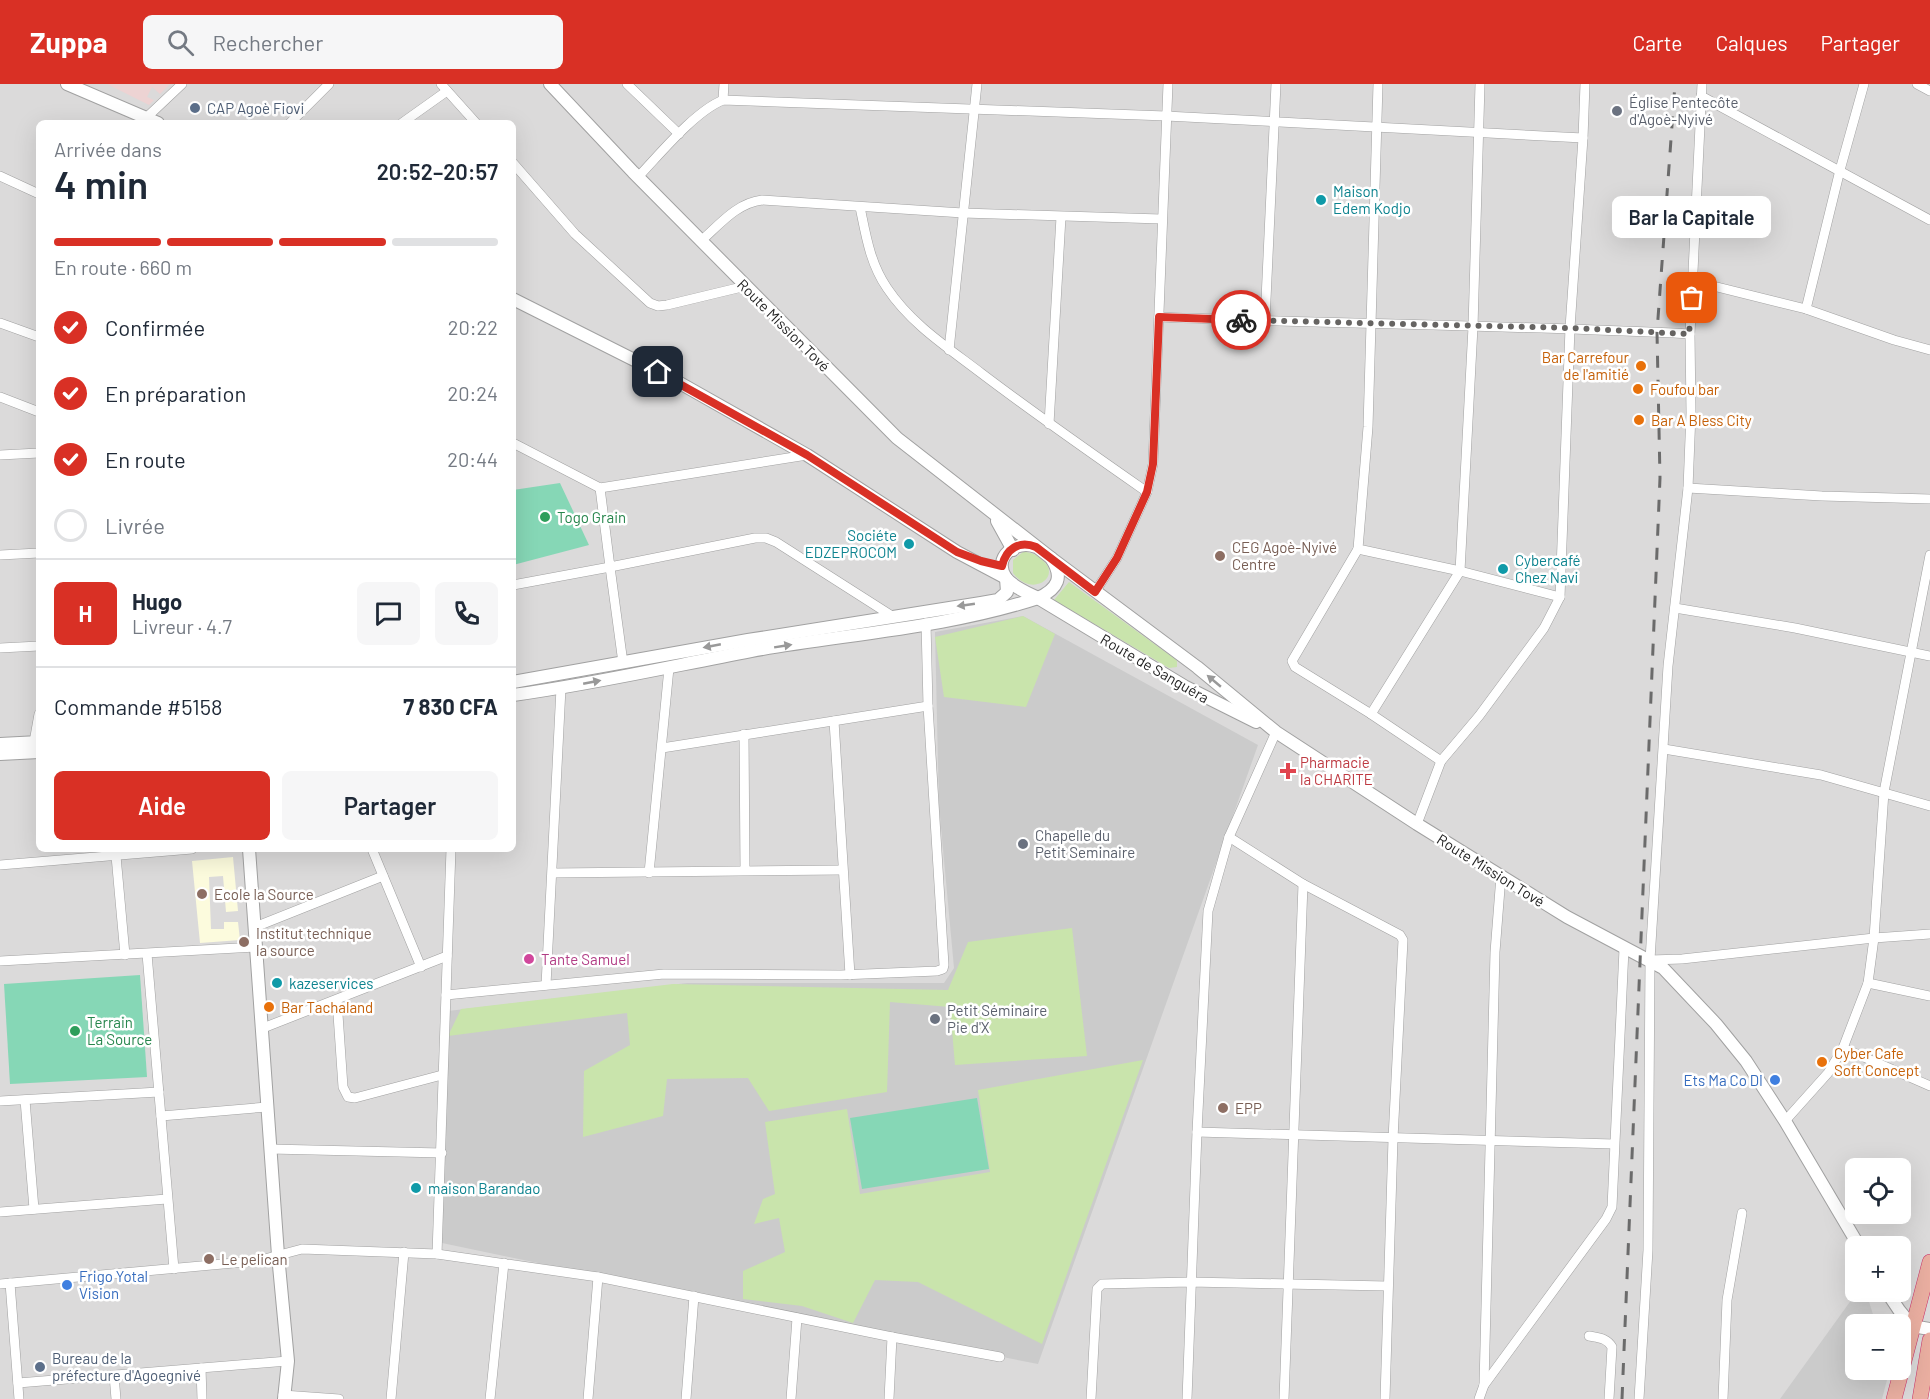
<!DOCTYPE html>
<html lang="fr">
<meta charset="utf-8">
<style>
:root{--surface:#fff;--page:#f6f6f7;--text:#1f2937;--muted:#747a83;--line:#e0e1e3;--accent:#d93025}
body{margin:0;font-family:Barlow,sans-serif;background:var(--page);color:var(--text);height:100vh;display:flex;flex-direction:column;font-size:22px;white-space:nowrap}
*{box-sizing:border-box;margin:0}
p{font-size:20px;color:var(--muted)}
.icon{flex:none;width:33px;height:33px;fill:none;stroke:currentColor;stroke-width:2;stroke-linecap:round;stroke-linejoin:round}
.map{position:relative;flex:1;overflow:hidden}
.side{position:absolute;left:36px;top:36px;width:480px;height:732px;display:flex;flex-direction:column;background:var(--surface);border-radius:9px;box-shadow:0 6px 24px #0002}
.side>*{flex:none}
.controls{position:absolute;left:1845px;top:1074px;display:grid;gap:12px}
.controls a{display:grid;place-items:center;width:66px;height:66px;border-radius:9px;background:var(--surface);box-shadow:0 6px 24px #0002;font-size:30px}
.pin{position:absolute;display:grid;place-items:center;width:51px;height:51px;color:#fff;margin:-26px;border-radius:12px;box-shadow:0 3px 9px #0006}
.courier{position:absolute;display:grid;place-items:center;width:60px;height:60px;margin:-30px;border:4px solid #d93025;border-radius:50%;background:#fff;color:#222;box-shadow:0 2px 8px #0007}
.bubble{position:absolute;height:42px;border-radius:9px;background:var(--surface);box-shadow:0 6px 24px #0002;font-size:20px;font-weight:600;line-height:42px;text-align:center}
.head em{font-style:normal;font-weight:600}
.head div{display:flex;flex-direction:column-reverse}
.head{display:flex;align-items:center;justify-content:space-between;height:102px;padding:0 18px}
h1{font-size:39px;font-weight:600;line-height:45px}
.bar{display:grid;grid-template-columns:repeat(4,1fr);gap:9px 6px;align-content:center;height:72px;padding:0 18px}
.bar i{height:8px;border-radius:4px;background:var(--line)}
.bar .current{background:var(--accent)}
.bar p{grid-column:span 4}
.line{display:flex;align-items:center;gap:15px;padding:0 18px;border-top:2px solid var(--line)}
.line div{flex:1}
.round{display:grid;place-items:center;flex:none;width:63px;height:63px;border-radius:9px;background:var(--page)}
ol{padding:0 18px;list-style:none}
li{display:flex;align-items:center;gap:18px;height:66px}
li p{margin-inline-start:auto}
li .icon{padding:6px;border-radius:50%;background:var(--accent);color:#fff;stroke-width:4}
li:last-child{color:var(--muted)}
li i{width:33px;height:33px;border:3px solid var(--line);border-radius:50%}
.button{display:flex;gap:12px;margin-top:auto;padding:12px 18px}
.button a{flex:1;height:69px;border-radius:9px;background:var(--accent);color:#fff;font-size:24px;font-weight:600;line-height:69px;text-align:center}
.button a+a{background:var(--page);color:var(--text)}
header{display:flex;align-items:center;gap:36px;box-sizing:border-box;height:84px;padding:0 30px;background:var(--accent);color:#fff}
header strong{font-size:28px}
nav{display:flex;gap:33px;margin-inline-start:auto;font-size:21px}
.search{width:420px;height:54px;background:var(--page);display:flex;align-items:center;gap:15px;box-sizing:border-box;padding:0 21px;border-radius:9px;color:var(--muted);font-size:22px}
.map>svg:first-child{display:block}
</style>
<header>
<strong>Zuppa</strong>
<div class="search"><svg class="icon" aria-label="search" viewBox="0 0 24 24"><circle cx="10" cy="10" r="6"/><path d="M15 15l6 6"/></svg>Rechercher</div>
<nav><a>Carte</a><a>Calques</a><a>Partager</a></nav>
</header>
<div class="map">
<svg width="1930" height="1315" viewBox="0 0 1930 1315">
<rect width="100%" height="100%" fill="#ede9e3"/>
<path fill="#dbdada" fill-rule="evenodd" d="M 0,0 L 1930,0 L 1930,1259 L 1920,1315 L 0,1315 ZM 39,39 L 513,39 L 513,765 L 39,765 ZM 1856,1084 L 1900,1084 L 1900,1130 L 1856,1130 ZM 1856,1162 L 1900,1162 L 1900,1208 L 1856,1208 ZM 1856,1240 L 1900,1240 L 1900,1286 L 1856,1286 Z"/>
<path fill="#edd3d3" d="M 107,0 L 170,0 L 160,10 L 152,3 L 147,13 L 154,16 L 149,21 Z"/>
<path fill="#fcfbdd" d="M 233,773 L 238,827 L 226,828 L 223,792 L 209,793 L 211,845 L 224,845 L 224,838 L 238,838 L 240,856 L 200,859 L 192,777 Z"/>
<g fill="#cbcbcb">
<path d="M 1023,532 L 1258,661 L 1038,1280 L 798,1233 L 442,1159 L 448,927 L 687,899 L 944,899 L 954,884 L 939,722 L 935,548 Z"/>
<path d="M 1857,1208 L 1866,1208 L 1876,1240 L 1856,1240 L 1856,1286 L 1872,1286 L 1888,1292 L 1882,1315 L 1780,1315 Z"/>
</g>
<g fill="#c9e4ac">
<path d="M 1023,468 C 1031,468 1035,470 1041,475 C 1064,492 1032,515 1013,489 L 1013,476 Z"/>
<path d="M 1069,498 L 1175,575 L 1177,577 L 1177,583 L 1169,584 L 1054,516 Z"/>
<path d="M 1023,532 L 1055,550 L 1026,623 L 944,613 L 935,553 Z"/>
<path d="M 1072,844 L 1087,972 L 955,981 L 950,923 L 890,918 L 887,1008 L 769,1027 L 748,994 L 667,995 L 663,1032 L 583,1053 L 584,987 L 630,961 L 627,929 L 448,952 L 461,925 L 673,900 L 948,906 L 968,858 Z"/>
<path d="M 1143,976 L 1042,1260 L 918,1198 L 875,1196 L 853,1239 L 802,1222 L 743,1215 L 743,1187 L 785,1168 L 779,1134 L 754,1140 L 763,1115 L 775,1110 L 765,1038 L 847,1025 L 860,1110 L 990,1088 L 978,1006 Z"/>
</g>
<g fill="#86d7b6">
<path d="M 560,399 L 589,461 L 513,481 L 513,406 Z"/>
<path d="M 140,891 L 147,993 L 10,1000 L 4,900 Z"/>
<path d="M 977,1014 L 989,1085 L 862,1105 L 850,1034 Z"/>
</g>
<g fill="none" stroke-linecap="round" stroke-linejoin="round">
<defs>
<g id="minor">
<path d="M 441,0 L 476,39"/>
<path d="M 627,0 L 679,50"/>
<path d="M 1378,0 L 1368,343 L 1358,465 L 1460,487 L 1560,513"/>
<path d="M 1917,0 L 1930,7"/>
<path d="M 1701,12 L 1930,136"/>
<path d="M 723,16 L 724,0"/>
<path d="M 146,34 L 182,0"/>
<path d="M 290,39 L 329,0"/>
<path d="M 402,39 L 447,7"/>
<path d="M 513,79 L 575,150 L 650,219 L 658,222 L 667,221 L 746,202"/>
<path d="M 0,92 L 39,110"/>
<path d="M 638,93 C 660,70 694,28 723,16 L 1166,32 L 1583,54"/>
<path d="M 860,123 C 866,152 870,179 887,204 C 911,240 947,263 981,289 C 1035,330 1091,369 1147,408"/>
<path d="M 702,156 C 720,140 737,119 762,116 L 963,129 L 1161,135"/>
<path d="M 1693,197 L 1806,225 L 1894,256 L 1930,266"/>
<path d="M 1806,225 L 1840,86 L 1864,0"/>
<path d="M 1159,233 C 1336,240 1513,241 1690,250"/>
<path d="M 1265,237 L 1276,0"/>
<path d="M 0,239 L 39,253"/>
<path d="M 949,266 L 977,0"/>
<path d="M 0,313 L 39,328"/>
<path d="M 1049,340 L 1061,133"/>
<path d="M 513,359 L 600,404 L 807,371"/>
<path d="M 0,371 L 39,369"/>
<path d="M 600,404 L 610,483 L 755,454 L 766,454 L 776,458 L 892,532"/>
<path d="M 1688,404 L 1822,412 L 1930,415"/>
<path d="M 1358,465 L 1292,577 L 1295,583 L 1371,630"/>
<path d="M 0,471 L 39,469"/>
<path d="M 513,501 L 610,483 L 623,579"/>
<path d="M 1095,508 L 1117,474 L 1147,408 L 1153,380 L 1168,0"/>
<path d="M 1675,524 L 1795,544 L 1930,572"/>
<path d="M 0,564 L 39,562"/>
<path d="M 834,637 L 850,891"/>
<path d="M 744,650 L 745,786"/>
<path d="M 34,658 L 39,630"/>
<path d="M 662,664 L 928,622"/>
<path d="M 1664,665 L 1821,691 L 1930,722"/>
<path d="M 1441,677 L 1371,630 L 1460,487 L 1473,243 L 1480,0"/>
<path d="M 1417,740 L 1441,677 L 1479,632 L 1544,544 L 1560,513 L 1570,244 L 1583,54 L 1585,0"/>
<path d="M 1229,753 L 1303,800 L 1400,851 L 1403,856 L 1393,1055 L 1385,1315"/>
<path d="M 372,765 L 421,883"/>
<path d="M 116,772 L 125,871"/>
<path d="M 0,781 L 192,765"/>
<path d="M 553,789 L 842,786"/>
<path d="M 649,789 L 669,584"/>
<path d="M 255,843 L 383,792"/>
<path d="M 147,870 L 174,1185"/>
<path d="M 1650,876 L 1682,875 L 1874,854 L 1930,850"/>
<path d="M 0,877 L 257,863"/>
<path d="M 1868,899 L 1930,912"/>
<path d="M 546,901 L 561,604"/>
<path d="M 446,911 L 664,890 L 841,891 L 937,887 L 943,885 L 944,881 L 928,622 L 926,539"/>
<path d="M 337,916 L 343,1003 L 348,1013 L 355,1014 L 442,991"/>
<path d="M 263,944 L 447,872"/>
<path d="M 1843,964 L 1930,1002"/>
<path d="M 25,1016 L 34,1125"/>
<path d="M 0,1017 L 159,1008"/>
<path d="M 161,1032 L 267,1023"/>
<path d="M 1785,1037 L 1828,989 L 1843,964 L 1868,899 L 1874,854 L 1884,708 L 1930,471"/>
<path d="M 1197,1048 L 1614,1060"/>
<path d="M 270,1065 L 442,1069"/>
<path d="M 0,1128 L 167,1115"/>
<path d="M 437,1170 L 451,765"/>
<path d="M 10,1199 L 19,1315"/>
<path d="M 0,1200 L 257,1177 L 302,1165 L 437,1170 L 598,1193 L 892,1253 L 889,1315"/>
<path d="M 1589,1252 C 1599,1254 1607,1254 1612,1263 L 1609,1315"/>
<path d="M 892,1253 L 1000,1273"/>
<path d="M 201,1284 L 202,1315"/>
<path d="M 114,1291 L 116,1315"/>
<path d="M 18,1299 L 288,1277"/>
<path d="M 1484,1301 L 1495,868 L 1501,792"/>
<path d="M 283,1311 L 339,1315"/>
<path d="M 391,1315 L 404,1168"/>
<path d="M 490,1315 L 504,1179"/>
<path d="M 588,1315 L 598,1193"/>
<path d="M 686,1315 L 694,1212"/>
<path d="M 791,1315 L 797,1234"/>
<path d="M 1091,1315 L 1097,1205 L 1102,1200 L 1190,1198 L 1387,1202"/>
<path d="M 1187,1315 L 1197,1048 L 1208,827 L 1229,753 L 1276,648"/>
<path d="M 1284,1315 L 1303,800"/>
<path d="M 1479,1315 L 1484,1301 L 1606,1135 L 1612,1123 L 1624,865"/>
<path d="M 1639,1315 L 1648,1166 L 1650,876 L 1668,582 L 1688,404 L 1691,329 L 1690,250 L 1702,0"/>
<path d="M 1723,1315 L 1727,1216 L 1742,1129"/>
</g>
<g id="tertiary">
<path d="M 67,0 L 158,39"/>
<path d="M 550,0 L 633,88 L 897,354 L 1051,474 C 1064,493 1058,505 1038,514 C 1028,509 1013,503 1006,494 C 992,473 1016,455 1036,463"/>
<path d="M 513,215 L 678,298 L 807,371 L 957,468 L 1006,494"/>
<path d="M 997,437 L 1013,466 L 1010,466"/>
<path d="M 1051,474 L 1197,583 L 1276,648 L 1417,740 L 1567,833 L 1663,884 L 1716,940 L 1746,977 L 1785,1037 L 1859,1162"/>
<path d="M 1038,514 L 1184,602 L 1256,638"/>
<path d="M 513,598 L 748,556 L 981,519 L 998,516 L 1007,508 L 1006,494"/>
<path d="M 513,611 C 593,600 672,582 751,567 C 847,550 946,544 1038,514"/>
<path d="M 0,660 L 39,658"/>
<path d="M 0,670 L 39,668"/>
<path d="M 249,765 L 278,1171 L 288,1277 L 284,1315"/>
<path d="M 1887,1208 L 1899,1226 L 1912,1242 L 1930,1245"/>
</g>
<g id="trunk">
<path d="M 1894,1315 L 1930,1178"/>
<path d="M 1920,1315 L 1930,1256"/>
</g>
</defs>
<use href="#minor" stroke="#a1a1a1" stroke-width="10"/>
<use href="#tertiary" stroke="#a1a1a1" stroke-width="14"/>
<use href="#trunk" stroke="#cb3069" stroke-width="16"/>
<use href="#minor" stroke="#fff" stroke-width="9"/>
<use href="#tertiary" stroke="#fff" stroke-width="12"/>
<use href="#trunk" stroke="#eaafa1" stroke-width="15"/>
<path stroke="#6b6b6b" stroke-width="3" stroke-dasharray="12 12" stroke-linecap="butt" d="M 1622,1315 L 1660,394 L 1657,248 L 1675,0"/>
</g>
<defs><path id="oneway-solid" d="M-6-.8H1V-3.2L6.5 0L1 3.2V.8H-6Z" transform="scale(1.5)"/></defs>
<g fill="#999">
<use href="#oneway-solid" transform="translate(966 521) rotate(172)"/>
<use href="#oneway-solid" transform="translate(712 562) rotate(169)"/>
<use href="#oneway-solid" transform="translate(783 562) rotate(-9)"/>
<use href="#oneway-solid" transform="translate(1214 597) rotate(-140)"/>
<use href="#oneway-solid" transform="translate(592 598) rotate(-11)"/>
</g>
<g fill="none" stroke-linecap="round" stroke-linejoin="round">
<path stroke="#666462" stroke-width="6" stroke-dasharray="0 10.8" d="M 1241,236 L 1570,244 L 1689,250 L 1692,214"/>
<path stroke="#d93025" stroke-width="8" d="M 658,288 L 807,371 L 957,468 L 981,477 L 1002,482 C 1006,465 1019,456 1036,463 L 1095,508 L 1117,474 L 1147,408 L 1153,380 L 1159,233 L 1241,236"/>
</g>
<g fill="#5c6f8a" stroke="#fff" stroke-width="2">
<circle cx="195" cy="24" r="6"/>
<circle cx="40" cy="1283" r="6"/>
</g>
<g fill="#6b7280" stroke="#fff" stroke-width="2">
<circle cx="1617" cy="27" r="6"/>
<circle cx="1023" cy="760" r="6"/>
<circle cx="935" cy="935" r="6"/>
</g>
<g fill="#0f9aa8" stroke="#fff" stroke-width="2">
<circle cx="1321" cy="116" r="6"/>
<circle cx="909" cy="460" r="6"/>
<circle cx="1503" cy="485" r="6"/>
<circle cx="277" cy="899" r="6"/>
<circle cx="416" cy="1104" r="6"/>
</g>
<g fill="#e8710a" stroke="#fff" stroke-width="2">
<circle cx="1641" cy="282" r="6"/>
<circle cx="1638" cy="305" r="6"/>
<circle cx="1639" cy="336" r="6"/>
<circle cx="269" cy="923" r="6"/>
<circle cx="1822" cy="978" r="6"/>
</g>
<g fill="#2e9e5b" stroke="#fff" stroke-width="2">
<circle cx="545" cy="433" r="6"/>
<circle cx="75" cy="947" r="6"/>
</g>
<g fill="#8d6e63" stroke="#fff" stroke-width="2">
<circle cx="1220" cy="472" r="6"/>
<circle cx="202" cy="810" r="6"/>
<circle cx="244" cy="858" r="6"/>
<circle cx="1223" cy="1024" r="6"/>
<circle cx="209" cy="1175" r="6"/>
</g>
<path fill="#e0444e" stroke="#fff" stroke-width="2" d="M1285 678h6v6h6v6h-6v6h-6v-6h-6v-6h6z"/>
<circle fill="#d1479c" stroke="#fff" stroke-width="2" cx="529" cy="875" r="6"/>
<g fill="#3f7fe0" stroke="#fff" stroke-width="2">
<circle cx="1775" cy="996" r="6"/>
<circle cx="67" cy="1201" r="6"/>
</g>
<g text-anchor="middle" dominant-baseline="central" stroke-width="5" stroke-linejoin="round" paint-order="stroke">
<g font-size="15" fill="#5b616d" stroke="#fff" text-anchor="start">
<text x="1629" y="18">Église Pentecôte<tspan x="1629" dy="17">d'Agoè-Nyivé</tspan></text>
<text x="1035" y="751">Chapelle du<tspan x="1035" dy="17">Petit Seminaire</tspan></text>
<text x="947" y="926">Petit Séminaire<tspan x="947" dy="17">Pie d'X</tspan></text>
</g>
<g font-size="15" fill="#4e5e75" stroke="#fff" text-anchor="start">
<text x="207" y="24">CAP Agoè Fiovi</text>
<text x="52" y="1274">Bureau de la<tspan x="52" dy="17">préfecture d'Agoegnivé</tspan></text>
</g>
<g font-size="15" fill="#0d838f" stroke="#fff" text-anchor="start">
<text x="1333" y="107">Maison<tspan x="1333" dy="17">Edem Kodjo</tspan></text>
<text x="897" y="451" text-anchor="end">Sociéte<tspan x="897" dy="17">EDZEPROCOM</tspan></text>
<text x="1515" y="476">Cybercafé<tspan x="1515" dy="17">Chez Navi</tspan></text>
<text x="289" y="899">kazeservices</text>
<text x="428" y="1104">maison Barandao</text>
</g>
<g font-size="15" fill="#1d1d1d" stroke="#fff">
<text transform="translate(784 241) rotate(45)">Route Mission Tové</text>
<text transform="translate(1155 584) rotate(30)">Route de Sanguéra</text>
<text transform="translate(1491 786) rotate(32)">Route Mission Tové</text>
</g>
<g font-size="15" fill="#c56008" stroke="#fff" text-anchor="start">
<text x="1629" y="273" text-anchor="end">Bar Carrefour<tspan x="1629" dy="17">de l'amitié</tspan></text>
<text x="1650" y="305">Foufou bar</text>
<text x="1651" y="336">Bar A Bless City</text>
<text x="281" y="923">Bar Tachaland</text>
<text x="1834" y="969">Cyber Cafe<tspan x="1834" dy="17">Soft Concept</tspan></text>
</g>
<g font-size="15" fill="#27864d" stroke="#fff" text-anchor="start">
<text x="557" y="433">Togo Grain</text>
<text x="87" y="938">Terrain<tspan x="87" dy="17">La Source</tspan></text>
</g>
<g font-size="15" fill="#785e54" stroke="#fff" text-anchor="start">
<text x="1232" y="463">CEG Agoè-Nyivé<tspan x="1232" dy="17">Centre</tspan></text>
<text x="214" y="810">Ecole la Source</text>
<text x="256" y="849">Institut technique<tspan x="256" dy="17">la source</tspan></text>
<text x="1235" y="1024">EPP</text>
<text x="221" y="1175">Le pelican</text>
</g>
<g font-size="15" fill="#be3a42" stroke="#fff" text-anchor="start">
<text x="1300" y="678">Pharmacie<tspan x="1300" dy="17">la CHARITE</tspan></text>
</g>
<g font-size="15" fill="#b23c85" stroke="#fff" text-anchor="start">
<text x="541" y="875">Tante Samuel</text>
</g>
<g font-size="15" fill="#366cbe" stroke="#fff" text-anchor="end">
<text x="1763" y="996">Ets Ma Co DI</text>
<text x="79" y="1192" text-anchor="start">Frigo Yotal<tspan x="79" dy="17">Vision</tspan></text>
</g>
</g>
</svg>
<div class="controls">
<a><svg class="icon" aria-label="locate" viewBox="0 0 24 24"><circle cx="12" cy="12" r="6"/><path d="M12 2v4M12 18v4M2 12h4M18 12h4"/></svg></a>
<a>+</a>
<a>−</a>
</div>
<div class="pin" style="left:1692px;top:214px;background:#ea580c"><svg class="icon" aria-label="bag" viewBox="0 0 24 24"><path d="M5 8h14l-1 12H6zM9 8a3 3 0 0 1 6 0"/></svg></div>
<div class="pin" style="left:658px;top:288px;background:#1f2937"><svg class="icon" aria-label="home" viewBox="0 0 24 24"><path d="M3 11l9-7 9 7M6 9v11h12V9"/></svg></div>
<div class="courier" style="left:1241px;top:236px"><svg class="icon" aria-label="bike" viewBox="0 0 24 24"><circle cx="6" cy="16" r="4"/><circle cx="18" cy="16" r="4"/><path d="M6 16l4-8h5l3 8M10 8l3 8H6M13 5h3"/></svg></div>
<div class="bubble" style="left:1612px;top:112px;width:159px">Bar la Capitale</div>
<section class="side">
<div class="head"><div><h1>4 min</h1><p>Arrivée dans</p></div><em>20:52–20:57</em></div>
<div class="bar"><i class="current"></i><i class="current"></i><i class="current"></i><i></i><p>En route · 660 m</p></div>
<ol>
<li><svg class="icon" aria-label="check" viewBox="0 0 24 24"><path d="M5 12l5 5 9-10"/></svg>Confirmée<p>20:22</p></li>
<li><svg class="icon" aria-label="check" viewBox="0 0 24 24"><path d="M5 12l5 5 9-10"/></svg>En préparation<p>20:24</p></li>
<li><svg class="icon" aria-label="check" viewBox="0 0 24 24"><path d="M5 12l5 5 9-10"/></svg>En route<p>20:44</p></li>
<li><i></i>Livrée</li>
</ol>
<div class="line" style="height:108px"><b class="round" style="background:var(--accent);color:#fff">H</b><div><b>Hugo</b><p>Livreur · 4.7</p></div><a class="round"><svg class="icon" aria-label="chat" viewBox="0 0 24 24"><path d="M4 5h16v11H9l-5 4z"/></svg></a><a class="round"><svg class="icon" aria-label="phone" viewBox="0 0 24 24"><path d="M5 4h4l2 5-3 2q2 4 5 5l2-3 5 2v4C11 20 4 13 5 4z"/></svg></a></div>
<div class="line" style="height:78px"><div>Commande #5158</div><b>7 830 CFA</b></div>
<div class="button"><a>Aide</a><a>Partager</a></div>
</section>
</div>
